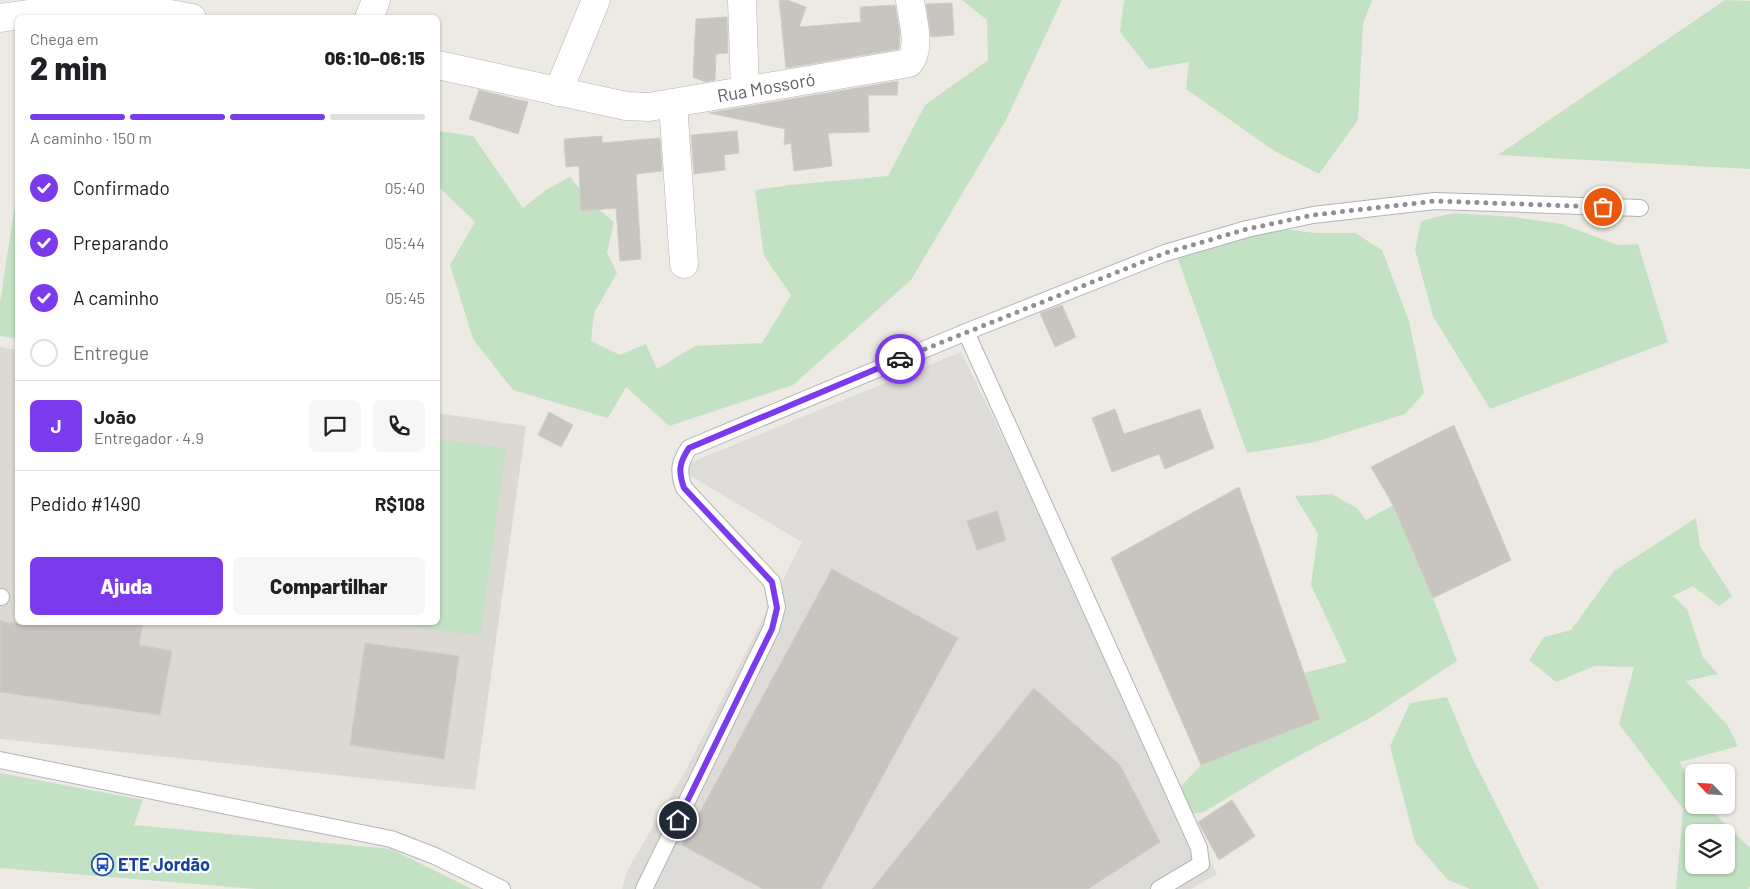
<!DOCTYPE html>
<html lang="pt">
<meta charset="utf-8">
<style>
:root{--surface:#fff;--page:#f6f6f6;--text:#202124;--muted:#757577;--line:#e0e0e0;--accent:#7c3aed}
body{margin:0;font-family:Barlow,sans-serif;background:var(--page);color:var(--text);height:100vh;display:flex;flex-direction:column;font-size:19px;white-space:nowrap}
*{box-sizing:border-box;margin:0}
p{font-size:16px;color:var(--muted)}
.icon{flex:none;width:28px;height:28px;fill:none;stroke:currentColor;stroke-width:2;stroke-linecap:round;stroke-linejoin:round}
.map{position:relative;flex:1;overflow:hidden}
.details{position:absolute;left:15px;top:15px;width:425px;height:610px;display:flex;flex-direction:column;background:var(--surface);border-radius:8px;box-shadow:0 1px 4px #0004}
.details>*{flex:none}
.needle{width:32px;rotate:295deg}
.buttons{position:absolute;left:1685px;top:764px;display:grid;gap:10px}
.buttons a{display:grid;place-items:center;width:50px;height:50px;border-radius:8px;background:var(--surface);box-shadow:0 1px 4px #0004;font-size:25px}
.pin{position:absolute;display:grid;place-items:center;width:42px;height:42px;color:#fff;margin:-21px;border:2px solid #fff;border-radius:50%;box-shadow:0 1px 5px #0007}
.courier{position:absolute;display:grid;place-items:center;width:50px;height:50px;margin:-25px;border:4px solid #7c3aed;border-radius:50%;background:#fff;color:#222;box-shadow:0 1px 6px #0007}
.overview em{font-style:normal;font-weight:800}
.overview div{display:flex;flex-direction:column-reverse}
.overview{display:flex;align-items:center;justify-content:space-between;height:85px;padding:0 15px}
h1{font-size:32px;font-weight:800;line-height:38px}
.bar{display:grid;grid-template-columns:repeat(4,1fr);gap:8px 5px;align-content:center;height:60px;padding:0 15px}
.bar i{height:6px;border-radius:4px;background:var(--line)}
.bar .selected{background:var(--accent)}
.bar p{grid-column:span 4}
.line{display:flex;align-items:center;gap:12px;padding:0 15px;border-top:1px solid var(--line)}
.line div{flex:1}
.round{display:grid;place-items:center;flex:none;width:52px;height:52px;border-radius:8px;background:var(--page)}
ol{padding:0 15px;list-style:none}
li{display:flex;align-items:center;gap:15px;height:55px}
li p{margin-inline-start:auto}
li .icon{padding:5px;border-radius:50%;background:var(--accent);color:#fff;stroke-width:4}
li:last-child{color:var(--muted)}
li i{width:28px;height:28px;border:2px solid var(--line);border-radius:50%}
.action{display:flex;gap:10px;margin-top:auto;padding:10px 15px}
.action a{flex:1;height:58px;border-radius:8px;background:var(--accent);color:#fff;font-size:20px;font-weight:800;line-height:58px;text-align:center}
.action a+a{background:var(--page);color:var(--text)}
.map>svg:first-child{display:block}
</style>
<div class="map">
<svg width="1750" height="889" viewBox="0 0 1750 889">
<rect width="100%" height="100%" fill="#edeae4"/>
<path fill="#dedcd8" d="M 961,352 L 1217,874 L 1191,889 L 622,889 L 627,871 L 687,768 L 802,542 L 677,468 Z"/>
<path fill="#dcd9d2" d="M 0,347 L 17,350 L 18,622 L 438,622 L 438,413 L 526,426 L 475,790 L 0,739 Z"/>
<g fill="#c3e2c3" fill-rule="evenodd">
<path d="M 962,0 L 1062,0 L 1006,120 L 911,280 L 793,385 L 669,426 L 626,387 L 608,418 L 513,390 L 473,339 L 450,265 L 475,222 L 438,186 L 438,131 L 473,136 L 523,208 L 546,190 L 570,177 L 591,203 L 614,222 L 607,253 L 617,273 L 594,313 L 591,341 L 620,355 L 646,344 L 657,369 L 695,346 L 762,343 L 791,295 L 764,256 L 755,190 L 790,185 L 888,176 L 925,105 L 988,60 L 987,20 Z"/>
<path d="M 1124,0 L 1372,0 L 1363,24 L 1358,120 L 1319,174 L 1273,150 L 1186,89 L 1189,62 L 1149,69 L 1120,32 Z"/>
<path d="M 1725,0 L 1750,1 L 1750,169 L 1498,155 Z"/>
<path d="M 17,191 L 17,339 L 0,336 L 0,303 Z"/>
<path d="M 1453,213 L 1513,217 L 1562,224 L 1618,245 L 1638,244 L 1668,342 L 1490,409 L 1433,316 L 1415,250 L 1421,221 Z"/>
<path d="M 1261,226 L 1315,233 L 1355,233 L 1382,250 L 1409,321 L 1424,393 L 1405,414 L 1315,442 L 1247,453 L 1178,259 Z"/>
<path d="M 438,439 L 506,448 L 480,636 L 385,623 L 438,622 Z"/>
<path d="M 1332,494 L 1357,508 L 1366,520 L 1393,505 L 1433,598 L 1457,661 L 1370,718 L 1278,767 L 1204,812 L 1188,815 L 1181,786 L 1201,765 L 1320,719 L 1304,673 L 1347,662 L 1311,585 L 1318,534 L 1295,496 Z"/>
<path d="M 1696,518 L 1700,546 L 1732,596 L 1719,606 L 1693,586 L 1673,596 L 1687,609 L 1703,657 L 1718,674 L 1686,681 L 1728,726 L 1738,746 L 1680,762 L 1694,790 L 1694,805 L 1706,805 L 1750,848 L 1750,886 L 1748,889 L 1676,889 L 1683,809 L 1619,724 L 1634,667 L 1595,666 L 1556,682 L 1529,660 L 1544,637 L 1571,630 L 1614,571 ZM 1694,832 L 1726,832 L 1726,865 L 1694,865 Z"/>
<path d="M 1447,697 L 1472,757 L 1539,889 L 1470,889 L 1448,880 L 1415,842 L 1390,746 L 1410,703 Z"/>
<path d="M 0,773 L 143,800 L 134,825 L 391,849 L 472,889 L 257,889 L 0,868 Z"/>
</g>
<g fill="#c8c5c0" stroke="#d1ccc3">
<path d="M 779,0 L 787,0 L 806,7 L 799,27 L 861,22 L 860,7 L 895,5 L 900,34 L 899,49 L 786,68 Z"/>
<path d="M 952,3 L 954,35 L 931,37 L 926,4 Z"/>
<path d="M 727,17 L 728,53 L 716,54 L 715,80 L 705,82 L 693,77 L 696,19 Z"/>
<path d="M 898,81 L 897,95 L 868,95 L 869,132 L 828,133 L 832,166 L 794,171 L 791,143 L 784,145 L 785,129 L 709,113 Z"/>
<path d="M 479,90 L 528,102 L 518,134 L 469,119 Z"/>
<path d="M 737,131 L 739,153 L 724,155 L 725,170 L 694,174 L 691,135 Z"/>
<path d="M 602,136 L 602,143 L 660,138 L 662,171 L 636,174 L 641,259 L 620,261 L 616,208 L 581,211 L 579,166 L 566,167 L 564,139 Z"/>
<path d="M 1062,305 L 1076,337 L 1055,347 L 1040,313 Z"/>
<path d="M 1115,409 L 1124,434 L 1200,409 L 1214,448 L 1165,469 L 1159,454 L 1112,472 L 1092,418 Z"/>
<path d="M 549,412 L 573,425 L 561,447 L 538,435 Z"/>
<path d="M 1454,425 L 1511,560 L 1433,598 L 1393,505 L 1371,467 Z"/>
<path d="M 1239,487 L 1320,719 L 1201,765 L 1111,558 Z"/>
<path d="M 997,511 L 1006,540 L 977,550 L 967,521 Z"/>
<path d="M 832,569 L 958,638 L 821,889 L 763,889 L 682,845 Z"/>
<path d="M 0,620 L 9,623 L 143,622 L 139,645 L 172,651 L 160,715 L 0,692 Z"/>
<path d="M 365,643 L 459,656 L 444,759 L 350,745 Z"/>
<path d="M 1034,688 L 1120,765 L 1160,842 L 1088,889 L 872,889 Z"/>
<path d="M 1232,800 L 1255,836 L 1219,860 L 1198,822 Z"/>
</g>
<g fill="none" stroke-linecap="round" stroke-linejoin="round">
<defs>
<g id="service">
<path d="M 966,332 L 1199,848 L 1201,864 L 1159,889"/>
<path d="M 0,597 L 1,597"/>
<path d="M 0,760 L 391,839 L 435,856 L 502,889"/>
<path d="M 644,889 L 771,629 L 777,607 L 772,582 L 684,488 C 678,471 679,463 689,448 L 966,332 L 1165,253 L 1247,229 L 1313,215 L 1435,201 L 1640,208"/>
</g>
<g id="minor">
<path d="M 742,0 L 745,91"/>
<path d="M 0,18 L 109,3 L 192,18"/>
<path d="M 369,18 L 376,0"/>
<path d="M 438,65 L 626,106 L 649,107 L 909,63 C 922,47 912,18 910,0"/>
<path d="M 558,92 L 596,0"/>
<path d="M 673,103 L 684,264"/>
</g>
</defs>
<use href="#service" stroke="#b1b4b7" stroke-width="18"/>
<use href="#minor" stroke="#b1b4b7" stroke-width="29"/>
<use href="#service" stroke="#fff" stroke-width="16"/>
<use href="#minor" stroke="#fff" stroke-width="28"/>
</g>
<g fill="none" stroke-linecap="round" stroke-linejoin="round">
<path stroke="#8f9090" stroke-width="5" stroke-dasharray="0 9" d="M 900,359 L 1165,253 L 1247,229 L 1313,215 L 1435,201 L 1603,207"/>
<path stroke="#7c3aed" stroke-width="6" d="M 678,820 L 772,629 L 777,608 L 772,582 L 684,488 C 678,471 679,463 689,448 L 900,359"/>
</g>
<defs>
<symbol id="bus-ring" viewBox="-11 -11 22 22"><circle r="9.5" fill="#fff" stroke="#1a4fb4" stroke-width="1.5"/><path d="M-5-6H5V4H4V6H2V4H-2V6H-4V4H-5ZM-3.5-4V0h7V-4ZM-3.5 1.2v1.5H-2V1.2ZM2 1.2v1.5H3.5V1.2Z" fill="#1a4fb4"/></symbol>
</defs>
<g fill-rule="evenodd">
<use href="#bus-ring" x="90" y="852" width="25" height="25"/>
</g>
<g text-anchor="middle" dominant-baseline="central" stroke-width="4.5" stroke-linejoin="round" paint-order="stroke">
<g font-size="18" fill="#5c5f63" stroke="#fff">
<text transform="translate(766 87) rotate(-10)">Rua Mossoró</text>
</g>
<g font-size="18" font-weight="bold" fill="#164399" stroke="#fff" text-anchor="start">
<text x="118" y="864">ETE Jordão</text>
</g>
</g>
</svg>
<div class="buttons">
<a><svg class="needle" viewBox="-14 -14 28 28"><path d="M0-13l5 13h-10z" fill="#e53935"/><path d="M0 13l5-13h-10z" fill="#757577"/></svg></a>
<a><svg class="icon" aria-label="layers" viewBox="0 0 24 24"><path d="M12 4l9 5-9 5-9-5zM3 14l9 5 9-5"/></svg></a>
</div>
<div class="pin" style="left:1603px;top:207px;background:#ea580c"><svg class="icon" aria-label="bag" viewBox="0 0 24 24"><path d="M5 8h14l-1 12H6zM9 8a3 3 0 0 1 6 0"/></svg></div>
<div class="pin" style="left:678px;top:820px;background:#1f2937"><svg class="icon" aria-label="home" viewBox="0 0 24 24"><path d="M3 11l9-7 9 7M6 9v11h12V9"/></svg></div>
<div class="courier" style="left:900px;top:359px"><svg class="icon" aria-label="car" viewBox="0 0 24 24"><path d="M5 17H2v-5l4-1 3-4h7l3 4 3 1v5h-3M9 17h6M6 11h13"/><circle cx="7" cy="17" r="2"/><circle cx="17" cy="17" r="2"/></svg></div>
<section class="details">
<div class="overview"><div><h1>2 min</h1><p>Chega em</p></div><em>06:10–06:15</em></div>
<div class="bar"><i class="selected"></i><i class="selected"></i><i class="selected"></i><i></i><p>A caminho · 150 m</p></div>
<ol>
<li><svg class="icon" aria-label="check" viewBox="0 0 24 24"><path d="M5 12l5 5 9-10"/></svg>Confirmado<p>05:40</p></li>
<li><svg class="icon" aria-label="check" viewBox="0 0 24 24"><path d="M5 12l5 5 9-10"/></svg>Preparando<p>05:44</p></li>
<li><svg class="icon" aria-label="check" viewBox="0 0 24 24"><path d="M5 12l5 5 9-10"/></svg>A caminho<p>05:45</p></li>
<li><i></i>Entregue</li>
</ol>
<div class="line" style="height:90px"><b class="round" style="background:var(--accent);color:#fff">J</b><div><b>João</b><p>Entregador · 4.9</p></div><a class="round"><svg class="icon" aria-label="chat" viewBox="0 0 24 24"><path d="M4 5h16v11H9l-5 4z"/></svg></a><a class="round"><svg class="icon" aria-label="phone" viewBox="0 0 24 24"><path d="M5 4h4l2 5-3 2q2 4 5 5l2-3 5 2v4C11 20 4 13 5 4z"/></svg></a></div>
<div class="line" style="height:65px"><div>Pedido #1490</div><b>R$108</b></div>
<div class="action"><a>Ajuda</a><a>Compartilhar</a></div>
</section>
</div>
